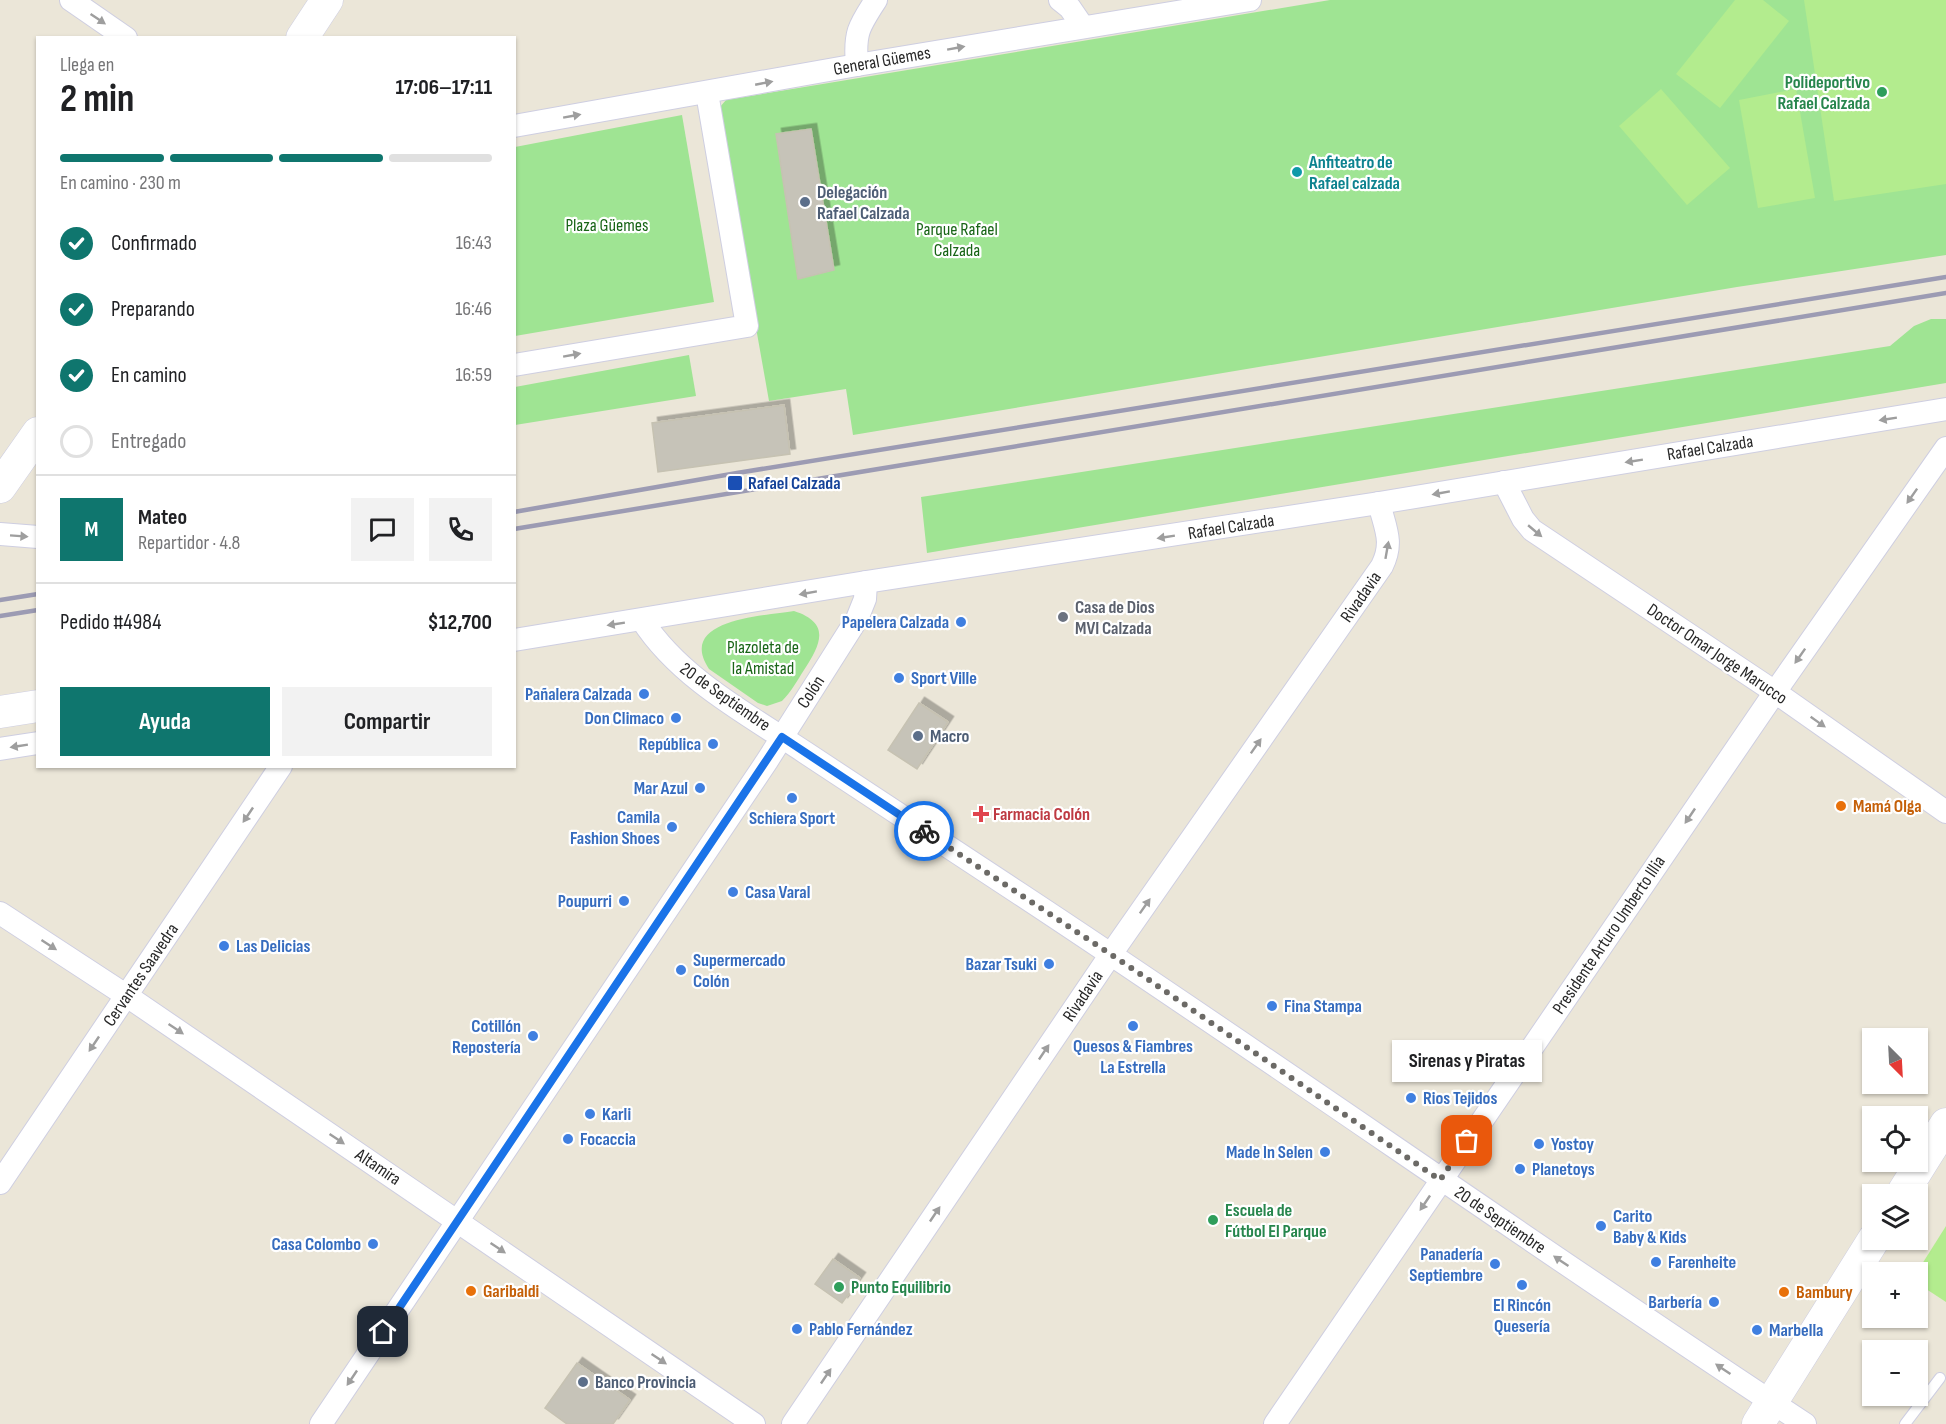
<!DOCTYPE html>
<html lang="es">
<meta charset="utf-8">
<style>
:root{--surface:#fff;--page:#f2f2f2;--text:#202124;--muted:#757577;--line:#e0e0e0;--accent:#0f766e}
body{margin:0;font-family:"Sofia Sans Condensed",sans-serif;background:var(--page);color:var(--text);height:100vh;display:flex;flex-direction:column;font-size:22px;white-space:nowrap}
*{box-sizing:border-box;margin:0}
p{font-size:20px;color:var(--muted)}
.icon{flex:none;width:33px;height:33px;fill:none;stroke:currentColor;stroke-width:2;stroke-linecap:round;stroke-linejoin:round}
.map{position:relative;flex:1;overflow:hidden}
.sheet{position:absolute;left:36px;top:36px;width:480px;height:732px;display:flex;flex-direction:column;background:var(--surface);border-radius:0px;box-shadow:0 2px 4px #0004}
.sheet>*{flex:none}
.needle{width:39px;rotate:156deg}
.fabs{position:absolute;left:1862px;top:1028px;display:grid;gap:12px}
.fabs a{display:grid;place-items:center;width:66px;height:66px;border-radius:0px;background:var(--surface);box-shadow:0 2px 4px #0004;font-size:30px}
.pin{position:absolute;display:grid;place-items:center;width:51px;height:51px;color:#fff;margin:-26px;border-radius:12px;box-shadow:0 3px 9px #0006}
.courier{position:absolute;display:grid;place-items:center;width:60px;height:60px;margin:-30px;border:4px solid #1a73e8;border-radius:50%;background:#fff;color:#222;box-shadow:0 2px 8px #0007}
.bubble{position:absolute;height:42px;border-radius:0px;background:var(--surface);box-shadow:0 2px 4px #0004;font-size:20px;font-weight:700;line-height:42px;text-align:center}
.head em{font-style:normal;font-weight:700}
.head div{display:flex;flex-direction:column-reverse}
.head{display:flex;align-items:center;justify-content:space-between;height:102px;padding:0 24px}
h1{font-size:39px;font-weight:700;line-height:45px}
.bar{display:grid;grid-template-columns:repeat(4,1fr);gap:9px 6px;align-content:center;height:72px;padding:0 24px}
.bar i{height:8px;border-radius:4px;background:var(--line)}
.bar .active{background:var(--accent)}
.bar p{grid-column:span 4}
.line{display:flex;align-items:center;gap:15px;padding:0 24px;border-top:2px solid var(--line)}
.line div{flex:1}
.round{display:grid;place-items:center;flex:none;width:63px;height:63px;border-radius:0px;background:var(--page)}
ol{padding:0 24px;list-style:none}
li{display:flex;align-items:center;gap:18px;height:66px}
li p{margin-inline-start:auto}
li .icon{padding:6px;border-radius:50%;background:var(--accent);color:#fff;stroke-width:4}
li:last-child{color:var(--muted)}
li i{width:33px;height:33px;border:3px solid var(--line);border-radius:50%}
.cta{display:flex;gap:12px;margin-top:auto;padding:12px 24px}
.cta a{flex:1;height:69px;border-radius:0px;background:var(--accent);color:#fff;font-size:24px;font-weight:700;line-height:69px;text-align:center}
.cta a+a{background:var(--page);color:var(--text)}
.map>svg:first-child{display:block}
</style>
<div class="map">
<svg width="1946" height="1424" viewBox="0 0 1946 1424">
<defs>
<filter id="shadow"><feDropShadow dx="5.5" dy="-5.5" stdDeviation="0" flood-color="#0004"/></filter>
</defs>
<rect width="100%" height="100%" fill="#ebe6d8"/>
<g fill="#9fe493">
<path d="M 1330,0 L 1946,0 L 1946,255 L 1737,287 L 853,435 L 846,389 L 769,401 L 720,125 L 720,107 L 726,100 Z"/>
<path d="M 682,115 L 714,302 L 515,336 L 515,147 Z"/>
<path d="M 1931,319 L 1946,319 L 1946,383 L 927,553 L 921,497 L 1890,346 L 1914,326 Z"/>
<path d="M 689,355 L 696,396 L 515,425 L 515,387 Z"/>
<path d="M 794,611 C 831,623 821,644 804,670 C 797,681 791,692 782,701 L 767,706 L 758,703 L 709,669 C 676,619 764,616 794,611 Z"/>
</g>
<g fill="#b3ec8e">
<path d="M 1735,0 L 1763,0 L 1789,21 L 1720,108 L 1676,74 Z"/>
<path d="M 1804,0 L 1946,0 L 1946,184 L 1834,201 Z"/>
<path d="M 1661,89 L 1730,168 L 1687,205 L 1619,126 Z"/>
<path d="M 1796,89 L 1815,198 L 1758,208 L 1739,100 Z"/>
<path d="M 1946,1226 L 1946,1302 L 1917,1283 L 1917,1272 Z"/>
</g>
<g fill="#c6c3b8" stroke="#c6c2b2" stroke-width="1.5" filter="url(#shadow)">
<path d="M 811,129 L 834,270 L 798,279 L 776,134 Z"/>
<path d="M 784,405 L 790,454 L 658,472 L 652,423 Z"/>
<path d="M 919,703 L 948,722 L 917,769 L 888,750 Z"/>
<path d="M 833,1259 L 860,1278 L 842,1303 L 815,1284 Z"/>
<path d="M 577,1363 L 630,1400 L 613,1424 L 567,1424 L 545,1408 Z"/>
</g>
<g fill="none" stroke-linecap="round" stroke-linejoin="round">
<defs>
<path id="lane" d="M 1905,1424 L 1940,1378"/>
<g id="street">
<path d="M 71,0 L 126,38"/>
<path d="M 1060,0 L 1070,8 L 1083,27"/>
<path d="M 857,65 C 854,33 859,26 876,0"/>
<path d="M 514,126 L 857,65 L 1250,0"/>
<path d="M 514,365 L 747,326 L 707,93"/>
<path d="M 1504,482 L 1523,519 L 1532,530 L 1775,692 L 1946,812"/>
<path d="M 0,534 L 38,537"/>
<path d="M 642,620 C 680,679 749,715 806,753 C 878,800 949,847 1020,894 C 1284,1068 1541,1251 1805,1424"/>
<path d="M 514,640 L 866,582 L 1379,503 L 1946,409"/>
<path d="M 0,749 L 38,743"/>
<path d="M 0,913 L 127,996 L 754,1424"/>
<path d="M 0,1183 L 281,766"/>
<path d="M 321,1424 L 767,761 L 857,619 L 865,599 L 866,582"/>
<path d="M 793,1424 L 1111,954 L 1382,566 C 1394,542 1385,528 1379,503"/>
<path d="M 1275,1424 L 1775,692 L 1946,448"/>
</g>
<g id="secondary">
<path d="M 302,38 L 327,0"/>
<path d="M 0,487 L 38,433"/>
<path d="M 0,712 L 38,706"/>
<path d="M 1902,1194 L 1946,1124"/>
<path d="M 1758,1424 L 1874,1239"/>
</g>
</defs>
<use href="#lane" stroke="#cecee1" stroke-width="12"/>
<use href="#street" stroke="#cecee1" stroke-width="24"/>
<use href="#secondary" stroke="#cecee1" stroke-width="33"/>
<use href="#lane" stroke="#fff" stroke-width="10"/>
<use href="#street" stroke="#fff" stroke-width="22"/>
<use href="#secondary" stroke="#fff" stroke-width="32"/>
<g stroke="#9c9bb3" stroke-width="4.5">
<path d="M 514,512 L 737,473 L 1946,277"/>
<path d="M 514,529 L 1946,293"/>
<path d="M 0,600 L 38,594"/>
<path d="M 0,616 L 38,610"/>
</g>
</g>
<defs><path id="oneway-solid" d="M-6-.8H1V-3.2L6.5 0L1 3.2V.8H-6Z" transform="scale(1.5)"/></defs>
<g fill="#9e9e9e">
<use href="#oneway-solid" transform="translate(98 19) rotate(34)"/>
<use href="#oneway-solid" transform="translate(956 48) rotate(-10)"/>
<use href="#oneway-solid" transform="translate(764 83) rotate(-11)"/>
<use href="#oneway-solid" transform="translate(572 116) rotate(-10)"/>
<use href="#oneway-solid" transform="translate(572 355) rotate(-10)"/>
<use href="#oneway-solid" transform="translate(1888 419) rotate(171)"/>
<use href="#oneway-solid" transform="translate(1634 461) rotate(171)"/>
<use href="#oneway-solid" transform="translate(1441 493) rotate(170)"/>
<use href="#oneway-solid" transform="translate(1912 496) rotate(125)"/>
<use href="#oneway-solid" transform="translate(1535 531) rotate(40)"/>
<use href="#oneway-solid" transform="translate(19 536) rotate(4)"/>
<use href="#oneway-solid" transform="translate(1166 537) rotate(171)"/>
<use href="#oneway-solid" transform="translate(1387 550) rotate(-80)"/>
<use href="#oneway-solid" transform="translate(808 593) rotate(170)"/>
<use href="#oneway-solid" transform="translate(616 624) rotate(171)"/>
<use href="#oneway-solid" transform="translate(1800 656) rotate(125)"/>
<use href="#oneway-solid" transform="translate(1818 722) rotate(35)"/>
<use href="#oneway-solid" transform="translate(19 746) rotate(171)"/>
<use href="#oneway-solid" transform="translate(1256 746) rotate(-55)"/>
<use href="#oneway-solid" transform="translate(248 815) rotate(124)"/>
<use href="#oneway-solid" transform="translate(1690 816) rotate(124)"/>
<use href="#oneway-solid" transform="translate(1145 906) rotate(-55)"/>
<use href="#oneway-solid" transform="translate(49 945) rotate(33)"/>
<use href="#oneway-solid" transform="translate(176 1029) rotate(34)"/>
<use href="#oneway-solid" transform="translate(94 1044) rotate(124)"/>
<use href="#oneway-solid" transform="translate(1044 1052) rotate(-56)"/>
<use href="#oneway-solid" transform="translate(337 1139) rotate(34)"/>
<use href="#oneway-solid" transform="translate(1425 1203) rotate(124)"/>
<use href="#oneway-solid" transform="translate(935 1214) rotate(-56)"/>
<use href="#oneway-solid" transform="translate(498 1248) rotate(34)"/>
<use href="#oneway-solid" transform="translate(1561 1261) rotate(-146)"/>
<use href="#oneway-solid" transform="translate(659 1359) rotate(34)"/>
<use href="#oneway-solid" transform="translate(1723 1369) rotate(-146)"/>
<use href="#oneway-solid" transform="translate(826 1376) rotate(-56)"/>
<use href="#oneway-solid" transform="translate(352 1378) rotate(124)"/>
</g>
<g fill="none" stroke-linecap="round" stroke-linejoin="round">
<path stroke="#6c6a66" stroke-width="6" stroke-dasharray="0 10.8" d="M 924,831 L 1130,967 L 1440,1180 L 1467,1141"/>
<path stroke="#1a73e8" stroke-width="8" d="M 383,1332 L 782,737 L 924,831"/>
</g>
<g fill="#2e9e5b" stroke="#fff" stroke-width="2">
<circle cx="1882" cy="92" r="6"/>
<circle cx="1213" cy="1220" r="6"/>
<circle cx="839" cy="1287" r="6"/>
</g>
<circle fill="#0f9aa8" stroke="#fff" stroke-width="2" cx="1297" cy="172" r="6"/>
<g fill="#5c6f8a" stroke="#fff" stroke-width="2">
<circle cx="805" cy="202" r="6"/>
<circle cx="918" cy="736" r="6"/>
<circle cx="583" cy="1382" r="6"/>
</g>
<rect fill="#1a4fb4" stroke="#fff" stroke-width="2" x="727" y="475" width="16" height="16" rx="3"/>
<circle fill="#6b7280" stroke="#fff" stroke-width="2" cx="1063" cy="617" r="6"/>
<g fill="#3f7fe0" stroke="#fff" stroke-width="2">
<circle cx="961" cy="622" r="6"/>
<circle cx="899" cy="678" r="6"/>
<circle cx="644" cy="694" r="6"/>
<circle cx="676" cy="718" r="6"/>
<circle cx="713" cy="744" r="6"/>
<circle cx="700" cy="788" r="6"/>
<circle cx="792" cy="798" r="6"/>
<circle cx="672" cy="827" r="6"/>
<circle cx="733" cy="892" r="6"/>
<circle cx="624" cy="901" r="6"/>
<circle cx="224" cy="946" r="6"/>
<circle cx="1049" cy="964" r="6"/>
<circle cx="681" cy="970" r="6"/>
<circle cx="1272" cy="1006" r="6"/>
<circle cx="1133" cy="1026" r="6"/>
<circle cx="533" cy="1036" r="6"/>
<circle cx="1411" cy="1098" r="6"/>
<circle cx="590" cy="1114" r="6"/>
<circle cx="568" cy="1139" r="6"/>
<circle cx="1539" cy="1144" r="6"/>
<circle cx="1325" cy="1152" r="6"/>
<circle cx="1520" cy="1169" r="6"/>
<circle cx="1601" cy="1226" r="6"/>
<circle cx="373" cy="1244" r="6"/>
<circle cx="1656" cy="1262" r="6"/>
<circle cx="1495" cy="1264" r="6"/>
<circle cx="1522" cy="1285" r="6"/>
<circle cx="1714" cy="1302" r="6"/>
<circle cx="797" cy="1329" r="6"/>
<circle cx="1757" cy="1330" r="6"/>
</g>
<g fill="#e8710a" stroke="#fff" stroke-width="2">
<circle cx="1841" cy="806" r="6"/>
<circle cx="471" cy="1291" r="6"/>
<circle cx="1784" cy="1292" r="6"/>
</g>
<path fill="#e0444e" stroke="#fff" stroke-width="2" d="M978 805h6v6h6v6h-6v6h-6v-6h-6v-6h6z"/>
<g text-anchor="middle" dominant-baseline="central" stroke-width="4.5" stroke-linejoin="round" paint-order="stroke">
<g font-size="18" fill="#282828" stroke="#fff">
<text transform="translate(882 61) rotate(-10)">General Güemes</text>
<text transform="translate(1710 448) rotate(-9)">Rafael Calzada</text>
<text transform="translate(1231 527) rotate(-9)">Rafael Calzada</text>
<text transform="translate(1361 597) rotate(-55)">Rivadavia</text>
<text transform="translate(1717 654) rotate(34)">Doctor Omar Jorge Marucco</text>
<text transform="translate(811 692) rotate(-57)">Colón</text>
<text transform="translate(725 697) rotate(35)">20 de Septiembre</text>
<text transform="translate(1609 935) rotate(-56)">Presidente Arturo Umberto Illia</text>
<text transform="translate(141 975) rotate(-56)">Cervantes Saavedra</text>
<text transform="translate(1083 996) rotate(-56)">Rivadavia</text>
<text transform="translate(378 1167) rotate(34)">Altamira</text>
<text transform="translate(1500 1220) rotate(34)">20 de Septiembre</text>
</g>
<g font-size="18" font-weight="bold" fill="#27864d" stroke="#fff" text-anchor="start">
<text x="1870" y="82" text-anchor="end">Polideportivo<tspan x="1870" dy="21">Rafael Calzada</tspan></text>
<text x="1225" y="1210">Escuela de<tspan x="1225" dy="21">Fútbol El Parque</tspan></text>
<text x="851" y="1287">Punto Equilibrio</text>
</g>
<g font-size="18" font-weight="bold" fill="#0d838f" stroke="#fff" text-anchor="start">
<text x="1309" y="162">Anfiteatro de<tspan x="1309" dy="21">Rafael calzada</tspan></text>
</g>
<g font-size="18" font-weight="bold" fill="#4e5e75" stroke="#fff" text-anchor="start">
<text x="817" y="192">Delegación<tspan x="817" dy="21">Rafael Calzada</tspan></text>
<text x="930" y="736">Macro</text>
<text x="595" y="1382">Banco Provincia</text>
</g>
<g font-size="18" fill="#196517" stroke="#fff">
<text x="607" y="225">Plaza Güemes</text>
<text x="957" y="229">Parque Rafael<tspan x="957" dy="21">Calzada</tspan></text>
<text x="763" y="647">Plazoleta de<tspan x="763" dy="21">la Amistad</tspan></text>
</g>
<g font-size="18" font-weight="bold" fill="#164399" stroke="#fff" text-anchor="start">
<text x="748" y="483">Rafael Calzada</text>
</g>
<g font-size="18" font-weight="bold" fill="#5b616d" stroke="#fff" text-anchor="start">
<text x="1075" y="607">Casa de Dios<tspan x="1075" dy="21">MVI Calzada</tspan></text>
</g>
<g font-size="18" font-weight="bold" fill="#366cbe" stroke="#fff" text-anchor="start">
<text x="949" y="622" text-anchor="end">Papelera Calzada</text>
<text x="911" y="678">Sport Ville</text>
<text x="632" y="694" text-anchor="end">Pañalera Calzada</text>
<text x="664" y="718" text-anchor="end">Don Climaco</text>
<text x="701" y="744" text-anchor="end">República</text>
<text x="688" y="788" text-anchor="end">Mar Azul</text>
<text x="660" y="817" text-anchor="end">Camila<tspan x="660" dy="21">Fashion Shoes</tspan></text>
<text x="792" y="818" text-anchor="middle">Schiera Sport</text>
<text x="745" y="892">Casa Varal</text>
<text x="612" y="901" text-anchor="end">Poupurri</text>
<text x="236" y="946">Las Delicias</text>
<text x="693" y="960">Supermercado<tspan x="693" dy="21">Colón</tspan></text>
<text x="1037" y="964" text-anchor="end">Bazar Tsuki</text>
<text x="1284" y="1006">Fina Stampa</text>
<text x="521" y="1026" text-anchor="end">Cotillón<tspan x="521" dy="21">Repostería</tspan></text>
<text x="1133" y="1046" text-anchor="middle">Quesos &amp; Fiambres<tspan x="1133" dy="21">La Estrella</tspan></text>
<text x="1423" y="1098">Rios Tejidos</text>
<text x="602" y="1114">Karli</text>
<text x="580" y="1139">Focaccia</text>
<text x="1551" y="1144">Yostoy</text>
<text x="1313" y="1152" text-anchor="end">Made In Selen</text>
<text x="1532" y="1169">Planetoys</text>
<text x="1613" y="1216">Carito<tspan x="1613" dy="21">Baby &amp; Kids</tspan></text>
<text x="361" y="1244" text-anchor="end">Casa Colombo</text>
<text x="1483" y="1254" text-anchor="end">Panadería<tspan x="1483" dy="21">Septiembre</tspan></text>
<text x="1668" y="1262">Farenheite</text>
<text x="1702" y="1302" text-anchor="end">Barbería</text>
<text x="1522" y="1305" text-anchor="middle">El Rincón<tspan x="1522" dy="21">Quesería</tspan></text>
<text x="809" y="1329">Pablo Fernández</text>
<text x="1769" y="1330">Marbella</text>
</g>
<g font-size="18" font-weight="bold" fill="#c56008" stroke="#fff" text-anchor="start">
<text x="1853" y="806">Mamá Olga</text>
<text x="483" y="1291">Garibaldi</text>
<text x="1796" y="1292">Bambury</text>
</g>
<g font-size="18" font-weight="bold" fill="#be3a42" stroke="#fff" text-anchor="start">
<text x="993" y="814">Farmacia Colón</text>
</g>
</g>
</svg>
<div class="fabs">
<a><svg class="needle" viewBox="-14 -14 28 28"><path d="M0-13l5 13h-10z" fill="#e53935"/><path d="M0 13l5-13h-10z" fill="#757577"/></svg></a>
<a><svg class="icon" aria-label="locate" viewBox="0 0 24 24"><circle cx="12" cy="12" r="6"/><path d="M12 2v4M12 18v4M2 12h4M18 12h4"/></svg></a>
<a><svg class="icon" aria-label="layers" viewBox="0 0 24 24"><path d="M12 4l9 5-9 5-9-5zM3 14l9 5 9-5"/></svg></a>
<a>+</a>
<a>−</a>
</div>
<div class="pin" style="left:1467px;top:1141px;background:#ea580c"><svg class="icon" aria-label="bag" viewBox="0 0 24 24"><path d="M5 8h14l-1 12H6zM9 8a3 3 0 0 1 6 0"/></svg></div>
<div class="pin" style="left:383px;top:1332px;background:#1f2937"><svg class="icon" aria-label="home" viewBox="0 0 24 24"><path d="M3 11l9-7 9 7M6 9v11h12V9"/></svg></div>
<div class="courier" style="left:924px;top:831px"><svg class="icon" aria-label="bike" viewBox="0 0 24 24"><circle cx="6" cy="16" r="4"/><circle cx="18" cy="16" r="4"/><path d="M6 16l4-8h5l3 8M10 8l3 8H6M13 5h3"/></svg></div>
<div class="bubble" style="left:1392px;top:1040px;width:150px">Sirenas y Piratas</div>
<section class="sheet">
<div class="head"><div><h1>2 min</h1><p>Llega en</p></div><em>17:06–17:11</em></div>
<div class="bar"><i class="active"></i><i class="active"></i><i class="active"></i><i></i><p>En camino · 230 m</p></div>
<ol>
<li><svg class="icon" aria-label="check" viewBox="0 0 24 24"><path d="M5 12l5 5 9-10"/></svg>Confirmado<p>16:43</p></li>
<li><svg class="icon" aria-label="check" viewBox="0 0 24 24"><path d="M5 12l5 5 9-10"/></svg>Preparando<p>16:46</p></li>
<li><svg class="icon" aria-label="check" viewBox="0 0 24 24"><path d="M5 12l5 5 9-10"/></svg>En camino<p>16:59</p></li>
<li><i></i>Entregado</li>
</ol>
<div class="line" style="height:108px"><b class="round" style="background:var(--accent);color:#fff">M</b><div><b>Mateo</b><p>Repartidor · 4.8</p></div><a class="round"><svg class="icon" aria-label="chat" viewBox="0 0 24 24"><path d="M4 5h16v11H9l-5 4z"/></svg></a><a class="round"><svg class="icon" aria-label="phone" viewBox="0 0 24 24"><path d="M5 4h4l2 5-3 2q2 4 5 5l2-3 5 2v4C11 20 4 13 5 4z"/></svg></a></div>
<div class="line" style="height:78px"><div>Pedido #4984</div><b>$12,700</b></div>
<div class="cta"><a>Ayuda</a><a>Compartir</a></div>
</section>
</div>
